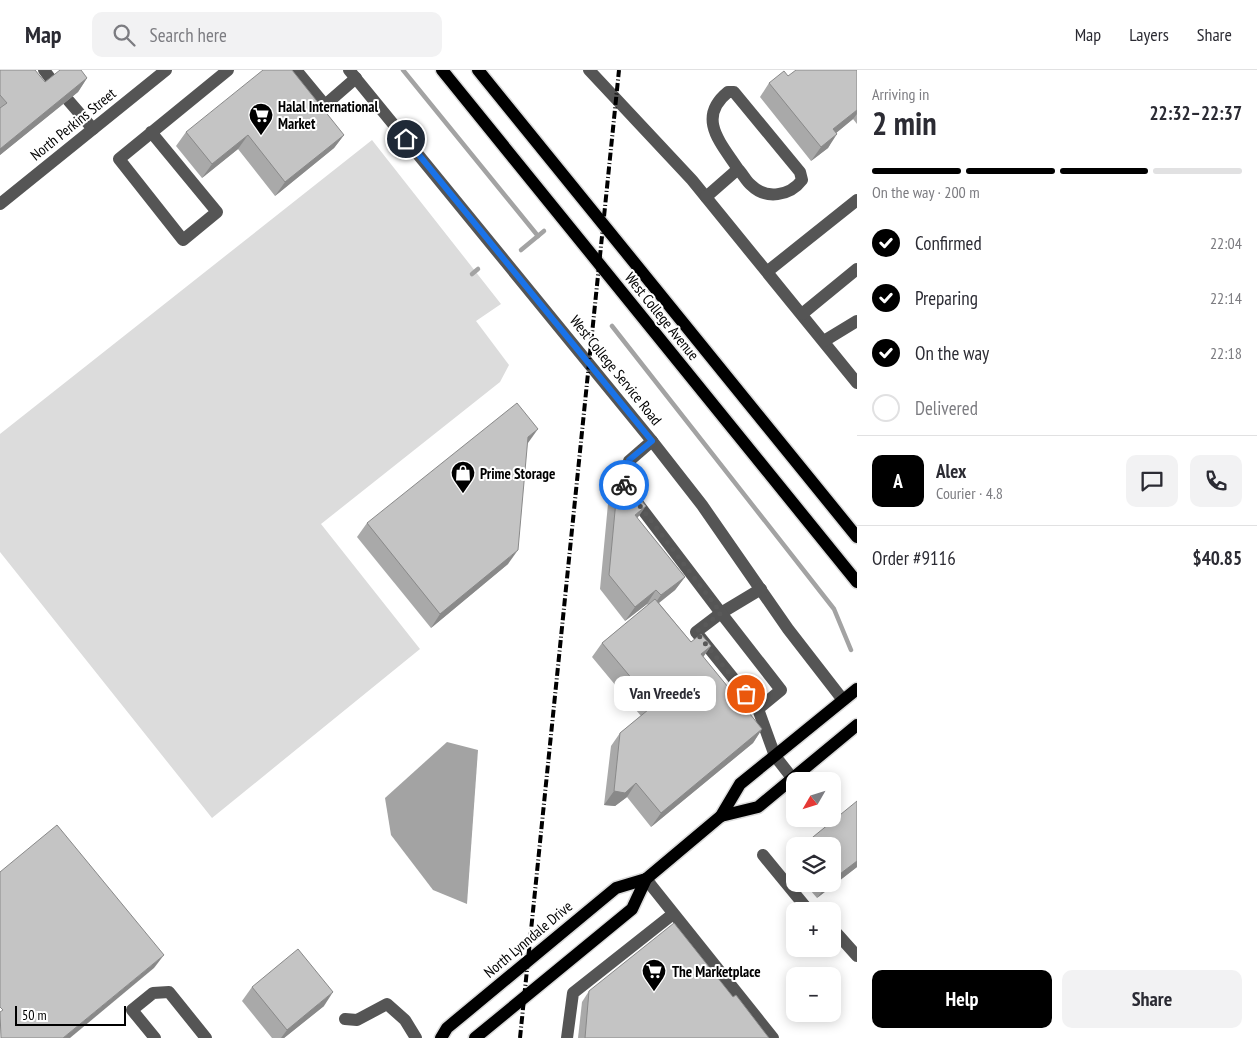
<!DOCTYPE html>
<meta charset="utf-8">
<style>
:root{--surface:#fff;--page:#f2f2f3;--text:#2b2b33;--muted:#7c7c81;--line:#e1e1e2;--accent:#000}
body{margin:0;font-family:"PT Sans Narrow",sans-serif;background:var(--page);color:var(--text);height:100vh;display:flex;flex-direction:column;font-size:19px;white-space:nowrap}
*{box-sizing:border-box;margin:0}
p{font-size:16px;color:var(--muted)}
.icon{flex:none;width:28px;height:28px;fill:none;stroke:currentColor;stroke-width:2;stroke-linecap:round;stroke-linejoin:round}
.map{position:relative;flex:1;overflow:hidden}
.details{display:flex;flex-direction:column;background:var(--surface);width:400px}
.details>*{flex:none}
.needle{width:32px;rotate:231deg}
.buttons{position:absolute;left:786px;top:702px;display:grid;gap:10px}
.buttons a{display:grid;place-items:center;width:55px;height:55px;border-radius:10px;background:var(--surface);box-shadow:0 2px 12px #0003;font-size:25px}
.scale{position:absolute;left:15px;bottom:12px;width:111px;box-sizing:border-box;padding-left:5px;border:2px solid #000;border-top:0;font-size:14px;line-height:18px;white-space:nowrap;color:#000;-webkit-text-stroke:4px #fff;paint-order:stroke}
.pin{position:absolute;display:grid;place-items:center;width:42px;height:42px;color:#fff;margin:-21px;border:2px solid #fff;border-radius:50%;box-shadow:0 1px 5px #0007}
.courier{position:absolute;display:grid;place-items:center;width:50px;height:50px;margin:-25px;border:4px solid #1a73e8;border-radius:50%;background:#fff;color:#222;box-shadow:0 1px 6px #0007}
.bubble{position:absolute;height:35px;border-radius:10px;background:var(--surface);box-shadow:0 2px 12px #0003;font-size:16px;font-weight:700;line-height:35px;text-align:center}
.summary em{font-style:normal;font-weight:700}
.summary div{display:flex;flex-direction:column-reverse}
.summary{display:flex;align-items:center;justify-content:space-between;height:85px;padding:0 15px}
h1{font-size:32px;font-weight:700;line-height:38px}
.bar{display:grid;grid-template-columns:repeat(4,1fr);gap:8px 5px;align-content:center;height:60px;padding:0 15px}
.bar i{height:6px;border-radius:4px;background:var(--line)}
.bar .current{background:var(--accent)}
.bar p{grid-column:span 4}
.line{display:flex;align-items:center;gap:12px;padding:0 15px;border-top:1px solid var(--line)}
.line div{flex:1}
.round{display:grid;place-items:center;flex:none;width:52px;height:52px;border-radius:10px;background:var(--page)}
ol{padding:0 15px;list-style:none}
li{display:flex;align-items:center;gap:15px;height:55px}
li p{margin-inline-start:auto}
li .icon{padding:5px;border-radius:50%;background:var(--accent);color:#fff;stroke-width:4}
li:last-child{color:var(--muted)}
li i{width:28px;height:28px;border:2px solid var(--line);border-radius:50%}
.cta{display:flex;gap:10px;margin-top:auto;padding:10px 15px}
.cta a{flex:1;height:58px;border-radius:10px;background:var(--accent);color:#fff;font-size:20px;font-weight:700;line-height:58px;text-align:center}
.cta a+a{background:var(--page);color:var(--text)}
header{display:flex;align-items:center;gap:30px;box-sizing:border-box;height:70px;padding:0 25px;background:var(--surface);border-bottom:1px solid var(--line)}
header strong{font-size:24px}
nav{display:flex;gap:28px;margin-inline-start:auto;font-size:18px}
.search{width:350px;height:45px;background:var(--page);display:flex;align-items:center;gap:12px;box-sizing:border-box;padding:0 18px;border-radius:10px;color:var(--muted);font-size:19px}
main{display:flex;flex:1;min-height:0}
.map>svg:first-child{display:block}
</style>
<header>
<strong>Map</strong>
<div class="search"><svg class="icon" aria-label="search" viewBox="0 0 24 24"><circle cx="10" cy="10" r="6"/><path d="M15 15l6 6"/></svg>Search here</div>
<nav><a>Map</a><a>Layers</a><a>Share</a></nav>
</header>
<main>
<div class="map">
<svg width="857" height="968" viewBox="0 0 857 968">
<rect width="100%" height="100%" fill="#fff"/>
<path fill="#dcdcdc" d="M 372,70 L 501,234 L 476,251 L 509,295 L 500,312 L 321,454 L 420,579 L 212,748 L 0,482 L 0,364 Z"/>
<path fill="#a3a3a3" d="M 447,672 L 478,680 L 467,834 L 433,820 L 391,765 L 385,728 Z"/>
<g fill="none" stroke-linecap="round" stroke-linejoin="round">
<g stroke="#a3a3a3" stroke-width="4.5">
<path d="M 403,0 L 538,166"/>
<path d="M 521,180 L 544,161"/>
<path d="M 472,204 L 478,199"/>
<path d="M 612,256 L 834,539 L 851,580"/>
</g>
<defs>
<g id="major">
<path d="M 442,0 L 857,512"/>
<path d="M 478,0 L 857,467"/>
<path d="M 721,746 L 758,737 L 857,655"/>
<path d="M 441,968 L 447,958 L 616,818 L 646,809 L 721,746 L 740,714 L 857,619"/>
<path d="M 475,968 L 632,839 L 646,809"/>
</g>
</defs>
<use href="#major" stroke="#dbdbdb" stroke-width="15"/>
<g stroke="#555" stroke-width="12">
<path d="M 44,0 L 53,12"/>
<path d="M 296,0 L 325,35 L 356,8"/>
<path d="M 349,0 L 652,371 L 702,435 L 788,559 L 843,630"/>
<path d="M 589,0 L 692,110 L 857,313"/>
<path d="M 68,30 L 93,59"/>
<path d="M 151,62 L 217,142 L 183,170 L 119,89 L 228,0"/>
<path d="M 706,127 L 738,99 C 721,73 696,48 728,22 L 734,22 L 800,102 L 802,110 C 790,126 766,130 751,115 C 746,111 743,104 738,99"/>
<path d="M 0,134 L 166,0"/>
<path d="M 768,201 L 857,130"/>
<path d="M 802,244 L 857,199"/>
<path d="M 824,271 L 857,251"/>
<path d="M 652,371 L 629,391 L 623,414 L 721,543 L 761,519"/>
<path d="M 758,639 L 781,620 L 721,543 L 696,562 L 758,639 L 775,686 L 793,709"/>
<path d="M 763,785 L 809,841"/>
<path d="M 646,809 L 773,968"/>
<path d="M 832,858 L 857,886"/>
<path d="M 345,949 L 357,950 L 387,934 L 405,950 L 416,968"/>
<path d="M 155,968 L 132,940 L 153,923 L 169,922 L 206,968"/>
<path d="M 567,968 L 573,923 L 673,844"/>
</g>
<use href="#major" stroke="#000" stroke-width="12"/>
<path stroke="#000" stroke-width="4" stroke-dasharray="8 2.5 1 2.5" stroke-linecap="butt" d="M 520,968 L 619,0"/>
</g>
<g fill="#a9a9a9">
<path d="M 0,0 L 45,12 L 87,8 L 78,22 L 0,85 Z"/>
<path d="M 857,0 L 857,54 L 853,49 L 836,63 L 828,78 L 811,91 L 760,27 L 769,13 L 788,6 Z"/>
<path d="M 186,62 L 344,65 L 334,78 L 275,126 L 238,79 L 202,108 L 176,76 Z"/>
<path d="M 527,373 L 508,494 L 431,558 L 357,467 L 367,453 Z"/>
<path d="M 618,409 L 637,448 L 685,507 L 675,520 L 659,533 L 691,572 L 711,576 L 703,587 L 762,659 L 753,673 L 651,757 L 627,727 L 615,736 L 604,735 L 611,676 L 620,663 L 641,646 L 592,587 L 602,573 L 648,535 L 647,534 L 625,551 L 600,519 L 609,423 Z"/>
<path d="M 857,731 L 857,797 L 817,828 L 805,814 L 832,814 Z"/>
<path d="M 795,783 L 795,801 L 788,793 Z"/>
<path d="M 252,917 L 324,936 L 284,968 L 272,968 L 242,931 Z"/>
<path d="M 589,921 L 733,927 L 769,968 L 578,968 L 582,932 Z"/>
</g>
<g fill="#898989">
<path d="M 87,8 L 78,22 L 0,85 L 0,79 Z"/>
<path d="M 857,40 L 857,44 L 853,49 L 824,73 L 833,59 Z"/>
<path d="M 837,64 L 828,78 L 811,91 L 821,77 Z"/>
<path d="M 248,65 L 238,79 L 202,108 L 212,94 Z"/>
<path d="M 344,65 L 334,78 L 275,126 L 285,112 Z"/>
<path d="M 538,359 L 528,373 L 518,381 L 528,367 Z"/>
<path d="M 646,436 L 636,450 L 635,445 Z"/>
<path d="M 518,480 L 508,494 L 431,558 L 440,544 Z"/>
<path d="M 685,507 L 675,520 L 651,539 L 661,525 Z"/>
<path d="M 656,520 L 647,534 L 625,551 L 635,537 Z"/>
<path d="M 711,576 L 701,590 L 701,584 Z"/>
<path d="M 748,622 L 739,635 L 738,629 Z"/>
<path d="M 762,659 L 753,673 L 651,757 L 661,743 Z"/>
<path d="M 636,713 L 627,727 L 615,736 L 604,735 L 614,721 Z"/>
<path d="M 857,791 L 857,797 L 817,828 L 827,815 L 828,814 L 832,814 L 832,810 Z"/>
<path d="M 164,885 L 154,898 L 70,968 L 63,968 Z"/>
<path d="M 333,922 L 324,936 L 284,968 L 281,968 L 287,960 Z"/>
</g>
<g fill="#c4c4c4" stroke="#898989">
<path d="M 0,0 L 35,0 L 45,12 L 60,0 L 81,0 L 87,8 L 0,79 L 0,38 L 7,33 L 0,25 Z"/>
<path d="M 263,0 L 292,0 L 344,65 L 285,112 L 248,65 L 212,94 L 186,62 Z"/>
<path d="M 796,0 L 857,0 L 857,40 L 833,59 L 837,64 L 821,77 L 769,13 L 784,1 L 788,6 Z"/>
<path d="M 517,333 L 538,359 L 528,367 L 518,480 L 440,544 L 367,453 Z"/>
<path d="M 622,407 L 646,436 L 635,445 L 685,507 L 661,525 L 656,520 L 635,537 L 609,505 L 618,409 Z"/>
<path d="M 655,529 L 691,572 L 701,564 L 711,576 L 701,584 L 728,617 L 739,610 L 748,622 L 738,629 L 762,659 L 661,743 L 636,713 L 625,723 L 614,721 L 620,663 L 654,635 L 602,573 Z"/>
<path d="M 857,731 L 857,791 L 832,810 L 832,776 L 802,776 Z"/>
<path d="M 57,755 L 164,885 L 63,968 L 1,968 L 0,942 L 3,940 L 0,937 L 0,802 Z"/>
<path d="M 674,853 L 733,927 L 736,925 L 769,968 L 585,968 L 589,921 Z"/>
<path d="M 298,879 L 333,922 L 287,960 L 252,917 Z"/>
</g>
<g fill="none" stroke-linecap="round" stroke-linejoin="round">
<path stroke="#595959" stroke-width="5" stroke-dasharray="0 9" d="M 624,415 L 721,543 L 696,562 L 746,624"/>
<path stroke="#1a73e8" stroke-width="6" d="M 406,69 L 652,371 L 629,390 L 624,415"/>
</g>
<defs>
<symbol id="supermarket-pin" viewBox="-11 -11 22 30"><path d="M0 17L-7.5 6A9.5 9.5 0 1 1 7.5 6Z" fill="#000" stroke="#fff"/><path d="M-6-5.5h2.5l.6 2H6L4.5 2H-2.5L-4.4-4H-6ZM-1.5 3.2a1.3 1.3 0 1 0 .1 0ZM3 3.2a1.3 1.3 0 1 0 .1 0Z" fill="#fff"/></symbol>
<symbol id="shop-pin" viewBox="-11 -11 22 30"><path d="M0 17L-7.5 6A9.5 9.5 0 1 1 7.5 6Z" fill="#000" stroke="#fff"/><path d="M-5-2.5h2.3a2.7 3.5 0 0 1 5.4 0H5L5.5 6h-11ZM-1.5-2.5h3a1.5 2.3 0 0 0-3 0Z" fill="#fff"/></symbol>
</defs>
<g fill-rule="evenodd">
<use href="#supermarket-pin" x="247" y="31" width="28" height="38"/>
<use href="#shop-pin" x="449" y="389" width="28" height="38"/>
<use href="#supermarket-pin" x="640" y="887" width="28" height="38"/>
</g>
<g text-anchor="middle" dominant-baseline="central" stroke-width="4" stroke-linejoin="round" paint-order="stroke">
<g font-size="15" font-weight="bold" fill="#000" stroke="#fff" text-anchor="start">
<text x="278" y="36">Halal International<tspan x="278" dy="17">Market</tspan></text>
<text x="480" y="403">Prime Storage</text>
<text x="672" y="901">The Marketplace</text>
</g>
<g font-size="15" fill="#000" stroke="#fff">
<text transform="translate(73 54) rotate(-39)">North Perkins Street</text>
<text transform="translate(662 246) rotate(51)">West College Avenue</text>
<text transform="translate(616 300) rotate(51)">West College Service Road</text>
<text transform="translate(528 869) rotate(-40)">North Lynndale Drive</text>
</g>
</g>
</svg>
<div class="buttons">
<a><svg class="needle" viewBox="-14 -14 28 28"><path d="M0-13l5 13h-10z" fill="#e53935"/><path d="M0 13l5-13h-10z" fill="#7c7c81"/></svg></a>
<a><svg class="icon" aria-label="layers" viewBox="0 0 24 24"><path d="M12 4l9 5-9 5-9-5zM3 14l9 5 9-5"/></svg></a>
<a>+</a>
<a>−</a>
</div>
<div class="scale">50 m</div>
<div class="pin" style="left:746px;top:624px;background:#ea580c"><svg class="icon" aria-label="bag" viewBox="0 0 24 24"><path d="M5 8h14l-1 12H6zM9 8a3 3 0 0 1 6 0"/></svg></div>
<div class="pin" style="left:406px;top:69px;background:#1f2937"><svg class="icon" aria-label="home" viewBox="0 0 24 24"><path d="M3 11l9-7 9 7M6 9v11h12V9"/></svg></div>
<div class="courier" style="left:624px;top:415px"><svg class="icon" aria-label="bike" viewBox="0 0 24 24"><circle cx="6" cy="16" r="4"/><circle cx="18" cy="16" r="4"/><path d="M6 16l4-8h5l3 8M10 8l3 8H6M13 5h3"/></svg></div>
<div class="bubble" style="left:614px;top:606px;width:102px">Van Vreede's</div>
</div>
<section class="details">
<div class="summary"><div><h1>2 min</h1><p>Arriving in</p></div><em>22:32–22:37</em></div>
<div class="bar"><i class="current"></i><i class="current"></i><i class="current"></i><i></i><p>On the way · 200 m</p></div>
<ol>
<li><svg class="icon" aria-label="check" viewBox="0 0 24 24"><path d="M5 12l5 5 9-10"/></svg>Confirmed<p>22:04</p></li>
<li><svg class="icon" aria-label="check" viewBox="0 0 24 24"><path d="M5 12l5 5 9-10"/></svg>Preparing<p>22:14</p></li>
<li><svg class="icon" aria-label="check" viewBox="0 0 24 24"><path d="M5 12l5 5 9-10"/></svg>On the way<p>22:18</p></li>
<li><i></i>Delivered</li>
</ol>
<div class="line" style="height:90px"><b class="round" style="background:var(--accent);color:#fff">A</b><div><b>Alex</b><p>Courier · 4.8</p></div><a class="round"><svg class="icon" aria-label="chat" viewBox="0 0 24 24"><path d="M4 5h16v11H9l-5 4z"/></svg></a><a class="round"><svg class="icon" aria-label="phone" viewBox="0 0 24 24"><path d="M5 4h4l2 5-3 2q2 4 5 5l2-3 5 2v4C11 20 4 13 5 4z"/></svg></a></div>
<div class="line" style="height:65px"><div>Order #9116</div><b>$40.85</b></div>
<div class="cta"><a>Help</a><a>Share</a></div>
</section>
</main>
